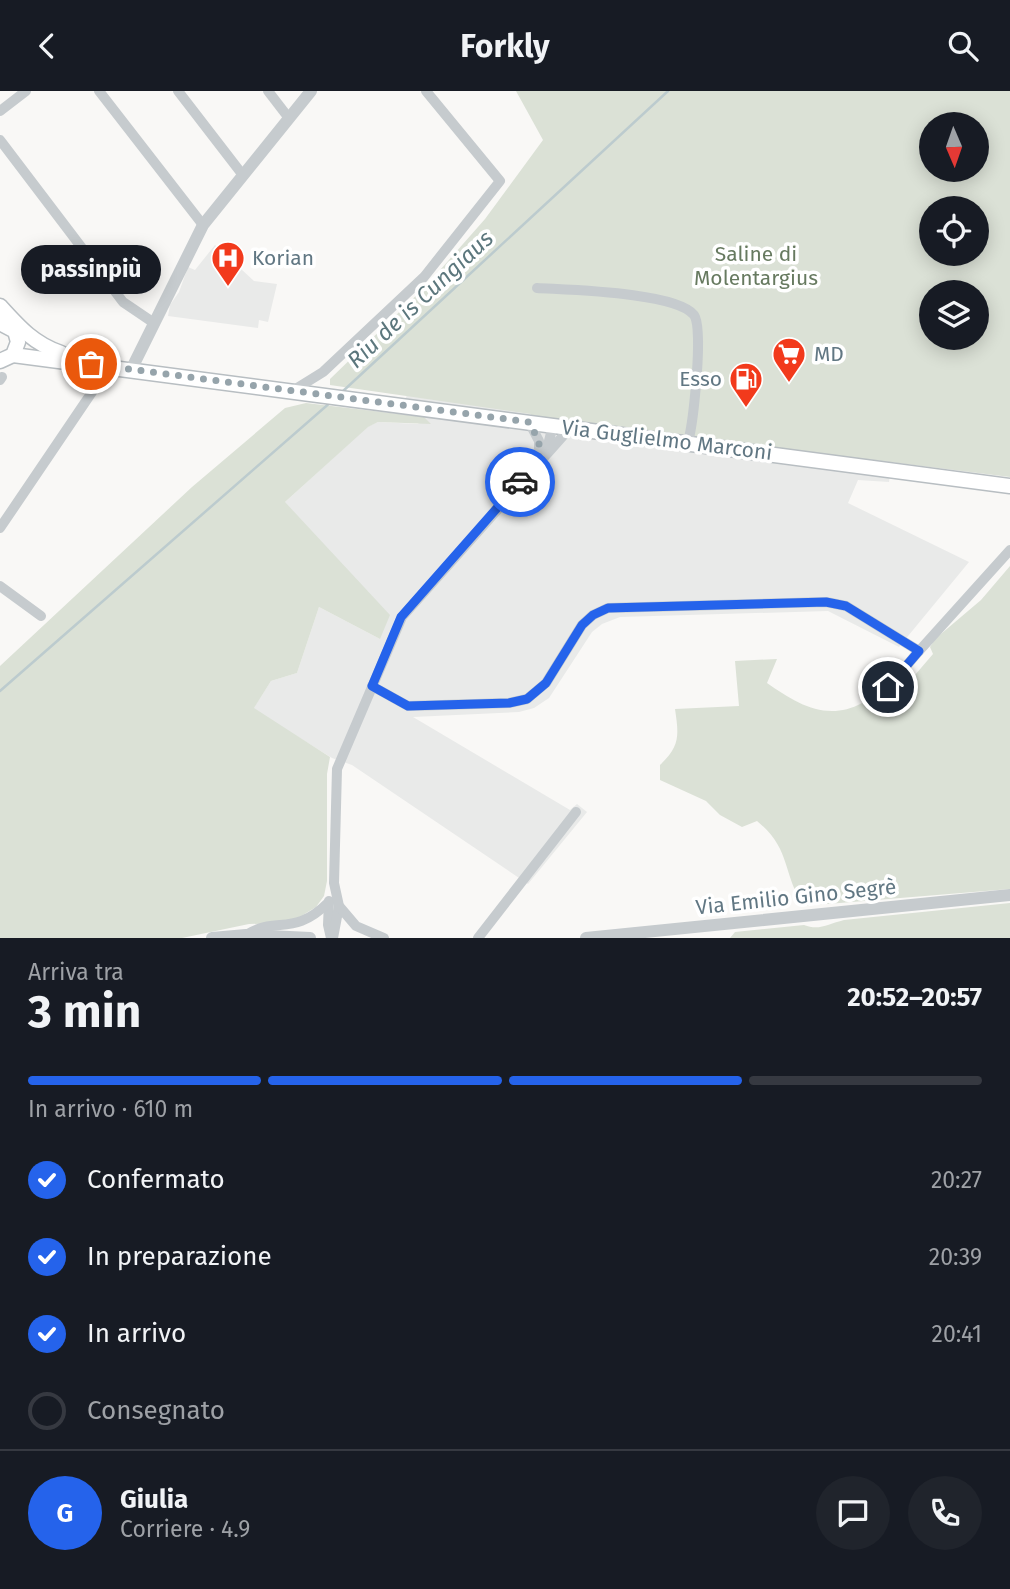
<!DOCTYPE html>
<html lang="it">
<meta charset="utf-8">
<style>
:root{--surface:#171b24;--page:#20242c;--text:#f1f3f6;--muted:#9ea1a6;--line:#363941;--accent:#2563eb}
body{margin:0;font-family:"Fira Sans",sans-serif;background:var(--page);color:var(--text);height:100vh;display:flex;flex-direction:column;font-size:26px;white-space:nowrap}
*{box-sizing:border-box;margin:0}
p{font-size:23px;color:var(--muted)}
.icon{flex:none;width:38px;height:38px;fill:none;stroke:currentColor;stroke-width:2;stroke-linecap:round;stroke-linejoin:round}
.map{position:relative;height:847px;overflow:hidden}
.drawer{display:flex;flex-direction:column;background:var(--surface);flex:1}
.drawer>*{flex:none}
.needle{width:46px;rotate:178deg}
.controls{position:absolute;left:919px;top:21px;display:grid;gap:14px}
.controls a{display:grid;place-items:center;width:70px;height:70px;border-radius:50%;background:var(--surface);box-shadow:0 4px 18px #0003;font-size:35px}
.pin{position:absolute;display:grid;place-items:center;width:60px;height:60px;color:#fff;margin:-30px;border:4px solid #fff;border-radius:50%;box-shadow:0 2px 7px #0007}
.courier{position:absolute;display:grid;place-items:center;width:70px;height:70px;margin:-35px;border:5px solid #2563eb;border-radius:50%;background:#fff;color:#222;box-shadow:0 2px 9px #0007}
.bubble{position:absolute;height:49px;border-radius:24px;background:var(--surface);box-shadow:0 4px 18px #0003;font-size:23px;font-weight:700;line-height:49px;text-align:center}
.headline em{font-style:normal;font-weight:700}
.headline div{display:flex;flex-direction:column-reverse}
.headline{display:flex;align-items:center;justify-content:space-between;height:119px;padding:0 28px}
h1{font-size:46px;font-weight:700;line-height:52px}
.bar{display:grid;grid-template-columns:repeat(4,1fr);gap:10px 7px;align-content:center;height:84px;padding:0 28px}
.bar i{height:9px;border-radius:5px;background:var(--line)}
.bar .on{background:var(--accent)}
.bar p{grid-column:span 4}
.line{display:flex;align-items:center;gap:18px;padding:0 28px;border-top:2px solid var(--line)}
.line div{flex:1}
.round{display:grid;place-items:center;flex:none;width:74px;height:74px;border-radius:37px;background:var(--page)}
ol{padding:0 28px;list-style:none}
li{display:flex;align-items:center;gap:21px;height:77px}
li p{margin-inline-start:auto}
li .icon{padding:7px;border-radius:50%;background:var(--accent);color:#fff;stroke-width:4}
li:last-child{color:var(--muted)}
li i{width:38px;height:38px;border:4px solid var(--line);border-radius:50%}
header{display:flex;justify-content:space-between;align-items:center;height:91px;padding:0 28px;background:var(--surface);font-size:32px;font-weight:700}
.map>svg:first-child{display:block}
</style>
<header><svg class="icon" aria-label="back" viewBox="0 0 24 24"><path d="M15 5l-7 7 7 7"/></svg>Forkly<svg class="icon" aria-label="search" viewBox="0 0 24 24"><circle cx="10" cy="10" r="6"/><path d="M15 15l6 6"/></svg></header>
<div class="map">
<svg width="1010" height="847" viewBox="0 0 1010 847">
<rect width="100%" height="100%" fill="#f9f8f6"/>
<g fill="#e9eae9">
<path d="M 215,154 L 254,190 L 277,193 L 268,231 L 259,229 L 258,237 L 168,225 L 170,214 L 179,201 L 188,176 L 195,179 Z"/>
<path d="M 431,276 L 894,351 L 889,391 L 858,389 L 848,412 L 969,471 L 899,556 L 828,520 L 620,526 L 602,533 L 592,541 L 549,607 L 534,617 L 519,621 L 413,626 L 570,719 L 577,713 L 587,721 L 528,793 L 352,674 L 332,667 L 253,618 L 271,590 L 297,582 L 319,516 L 380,548 L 284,412 L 367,336 L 378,331 L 418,333 L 424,326 L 401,323 L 406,306 Z"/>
</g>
<g fill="#dbe1d6" fill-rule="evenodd">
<path d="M 516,0 L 1010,0 L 1010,386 L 531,326 L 531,323 L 330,294 L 330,288 L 426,195 L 485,128 L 543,49 ZM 931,33 L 976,33 L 976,79 L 931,79 ZM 931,117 L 976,117 L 976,163 L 931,163 ZM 931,201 L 976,201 L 976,247 L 931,247 Z"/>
<path d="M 306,312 L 424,326 L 431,333 L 378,331 L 368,336 L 285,411 L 390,524 L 380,548 L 319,516 L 297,582 L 271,590 L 254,617 L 330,666 L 327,683 L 327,790 L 324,805 L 316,816 L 290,832 L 249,833 L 182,847 L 0,847 L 0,575 L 192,396 L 285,317 Z"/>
<path d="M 1010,475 L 1010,798 L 803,815 C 782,780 791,758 757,730 L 742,736 L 720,724 L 706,710 L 660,689 L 660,674 C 680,655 679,645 675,618 L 739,615 L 735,570 L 777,568 L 767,592 C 797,613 827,631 862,612 L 872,620 L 891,612 L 933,563 L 930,556 L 935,548 L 981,509 Z"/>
<path d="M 1010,812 L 1010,847 L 730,847 L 735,841 L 804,834 C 819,840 828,833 844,829 Z"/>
</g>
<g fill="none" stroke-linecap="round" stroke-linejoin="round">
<g stroke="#bccbce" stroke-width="2.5">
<path d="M 342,301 L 668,0"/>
<path d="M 0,600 L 332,310"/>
</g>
<defs>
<g id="secondary">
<path d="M 0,215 C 19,236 34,253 61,262"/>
<path d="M 0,232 L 15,240 L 18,251 L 13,264 L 0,270"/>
<path d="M 13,264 L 1010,395"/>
</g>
</defs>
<use href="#secondary" stroke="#b8bec2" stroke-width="17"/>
<g stroke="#c6cbce" stroke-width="10">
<path d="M 99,0 L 203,134"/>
<path d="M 178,0 L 242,83"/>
<path d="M 268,0 L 288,26"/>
<path d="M 0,20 L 26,0"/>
<path d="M 0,49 L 123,211 L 154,232"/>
<path d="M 537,197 C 567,199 676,201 694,224 C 704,237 693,333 688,351"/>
<path d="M 0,289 L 2,286"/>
<path d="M 294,299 L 323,281 L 424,186 L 500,90 L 426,0"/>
<path d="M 529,331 L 539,350 L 539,369"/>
<path d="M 546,362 L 553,334"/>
<path d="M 0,437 L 109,276"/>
<path d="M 0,495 L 41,525"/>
<path d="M 919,560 L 1010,459"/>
<path d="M 372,595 L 408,615 L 509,612 L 527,608 L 546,592 L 582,534 L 593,524 L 608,517 L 826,511 L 846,515 L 919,560 L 872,615"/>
<path d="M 329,810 L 328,834 L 331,847"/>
<path d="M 246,844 C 278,824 292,847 329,811"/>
<path d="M 333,847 L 339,815"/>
<path d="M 384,847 L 356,835 L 339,815 L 334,792 L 337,678 L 402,526 L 571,336"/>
<path d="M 478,847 L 576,721"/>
</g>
<g stroke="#c6cbce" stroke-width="12">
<path d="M 131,279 L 203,134 L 311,0"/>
<path d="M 212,847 L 246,844 L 310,847"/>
<path d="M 586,847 L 1010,804"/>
</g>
<use href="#secondary" stroke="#fff" stroke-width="14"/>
</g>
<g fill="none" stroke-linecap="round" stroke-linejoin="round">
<path stroke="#96a4ab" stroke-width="7" stroke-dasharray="0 12.6" d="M 91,273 L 529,331 L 539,350 L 539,369 L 520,391"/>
<path stroke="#2563eb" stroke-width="9" d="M 520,391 L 401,526 L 372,595 L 408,615 L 509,612 L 527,608 L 546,592 L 582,534 L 593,524 L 608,517 L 826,511 L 846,515 L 919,560 L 888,596"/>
</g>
<defs>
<symbol id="hospital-pin" viewBox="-11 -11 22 30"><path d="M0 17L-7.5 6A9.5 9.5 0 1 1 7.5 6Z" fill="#f23a1c" stroke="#fff"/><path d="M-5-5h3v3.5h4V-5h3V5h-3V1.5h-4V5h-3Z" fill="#fff"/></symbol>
<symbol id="supermarket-pin" viewBox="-11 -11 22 30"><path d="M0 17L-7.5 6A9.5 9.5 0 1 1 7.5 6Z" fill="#f23a1c" stroke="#fff"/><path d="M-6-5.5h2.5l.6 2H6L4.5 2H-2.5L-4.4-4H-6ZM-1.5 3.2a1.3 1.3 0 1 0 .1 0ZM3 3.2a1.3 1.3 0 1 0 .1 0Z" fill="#fff"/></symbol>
<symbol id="fuel-pin" viewBox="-11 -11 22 30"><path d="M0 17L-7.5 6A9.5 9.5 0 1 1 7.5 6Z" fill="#f23a1c" stroke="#fff"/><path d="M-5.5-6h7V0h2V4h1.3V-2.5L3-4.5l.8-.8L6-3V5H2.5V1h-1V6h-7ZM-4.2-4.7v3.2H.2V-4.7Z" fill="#fff"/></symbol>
</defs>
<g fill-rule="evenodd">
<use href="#hospital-pin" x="209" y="148" width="38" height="52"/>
<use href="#supermarket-pin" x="770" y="244" width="38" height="52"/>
<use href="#fuel-pin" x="727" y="269" width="38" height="52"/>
</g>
<g text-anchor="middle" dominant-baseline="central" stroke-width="7" stroke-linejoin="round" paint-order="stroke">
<g font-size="21" fill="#677a60" stroke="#fff">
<text x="756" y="163">Saline di<tspan x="756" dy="24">Molentargius</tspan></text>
</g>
<g font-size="21" fill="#617783" stroke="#fff" text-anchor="start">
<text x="252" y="167">Korian</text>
<text x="814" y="263">MD</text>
<text x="722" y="288" text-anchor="end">Esso</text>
</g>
<g font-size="21" fill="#617783" stroke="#fff">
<text transform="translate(667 349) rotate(7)">Via Guglielmo Marconi</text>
<text transform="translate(796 806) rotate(-6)">Via Emilio Gino Segrè</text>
</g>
<g font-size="23" font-style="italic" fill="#5c777d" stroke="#fff">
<text transform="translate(420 208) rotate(-43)">Riu de is Cungiaus</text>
</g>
</g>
</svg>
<div class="controls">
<a><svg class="needle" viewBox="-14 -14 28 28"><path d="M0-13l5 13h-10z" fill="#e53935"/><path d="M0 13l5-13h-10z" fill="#9ea1a6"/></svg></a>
<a><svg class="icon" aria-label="locate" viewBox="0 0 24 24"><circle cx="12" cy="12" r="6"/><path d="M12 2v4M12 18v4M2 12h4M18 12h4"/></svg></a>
<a><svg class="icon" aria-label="layers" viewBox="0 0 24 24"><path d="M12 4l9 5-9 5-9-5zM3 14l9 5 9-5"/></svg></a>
</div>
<div class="pin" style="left:91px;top:273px;background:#ea580c"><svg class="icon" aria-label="bag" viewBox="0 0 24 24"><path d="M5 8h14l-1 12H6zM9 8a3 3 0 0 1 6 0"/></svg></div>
<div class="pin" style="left:888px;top:596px;background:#1f2937"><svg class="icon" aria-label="home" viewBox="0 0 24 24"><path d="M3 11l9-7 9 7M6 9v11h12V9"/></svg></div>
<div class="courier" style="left:520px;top:391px"><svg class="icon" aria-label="car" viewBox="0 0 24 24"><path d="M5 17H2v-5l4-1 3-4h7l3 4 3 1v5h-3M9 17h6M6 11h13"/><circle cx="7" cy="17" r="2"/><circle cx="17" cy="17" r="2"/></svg></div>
<div class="bubble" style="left:21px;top:154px;width:140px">passinpiù</div>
</div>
<section class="drawer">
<div class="headline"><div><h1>3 min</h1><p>Arriva tra</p></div><em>20:52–20:57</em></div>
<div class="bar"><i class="on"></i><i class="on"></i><i class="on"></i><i></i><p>In arrivo · 610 m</p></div>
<ol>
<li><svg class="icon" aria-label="check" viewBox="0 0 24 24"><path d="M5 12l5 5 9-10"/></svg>Confermato<p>20:27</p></li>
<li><svg class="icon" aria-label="check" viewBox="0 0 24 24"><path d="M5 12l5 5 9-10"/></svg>In preparazione<p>20:39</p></li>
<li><svg class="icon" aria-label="check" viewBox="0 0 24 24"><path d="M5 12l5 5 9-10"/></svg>In arrivo<p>20:41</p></li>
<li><i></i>Consegnato</li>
</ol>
<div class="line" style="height:126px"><b class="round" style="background:var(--accent);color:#fff">G</b><div><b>Giulia</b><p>Corriere · 4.9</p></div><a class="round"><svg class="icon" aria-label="chat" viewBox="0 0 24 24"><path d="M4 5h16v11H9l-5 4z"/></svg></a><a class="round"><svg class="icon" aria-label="phone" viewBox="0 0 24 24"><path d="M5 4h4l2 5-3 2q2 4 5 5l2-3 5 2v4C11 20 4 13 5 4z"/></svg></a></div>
</section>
